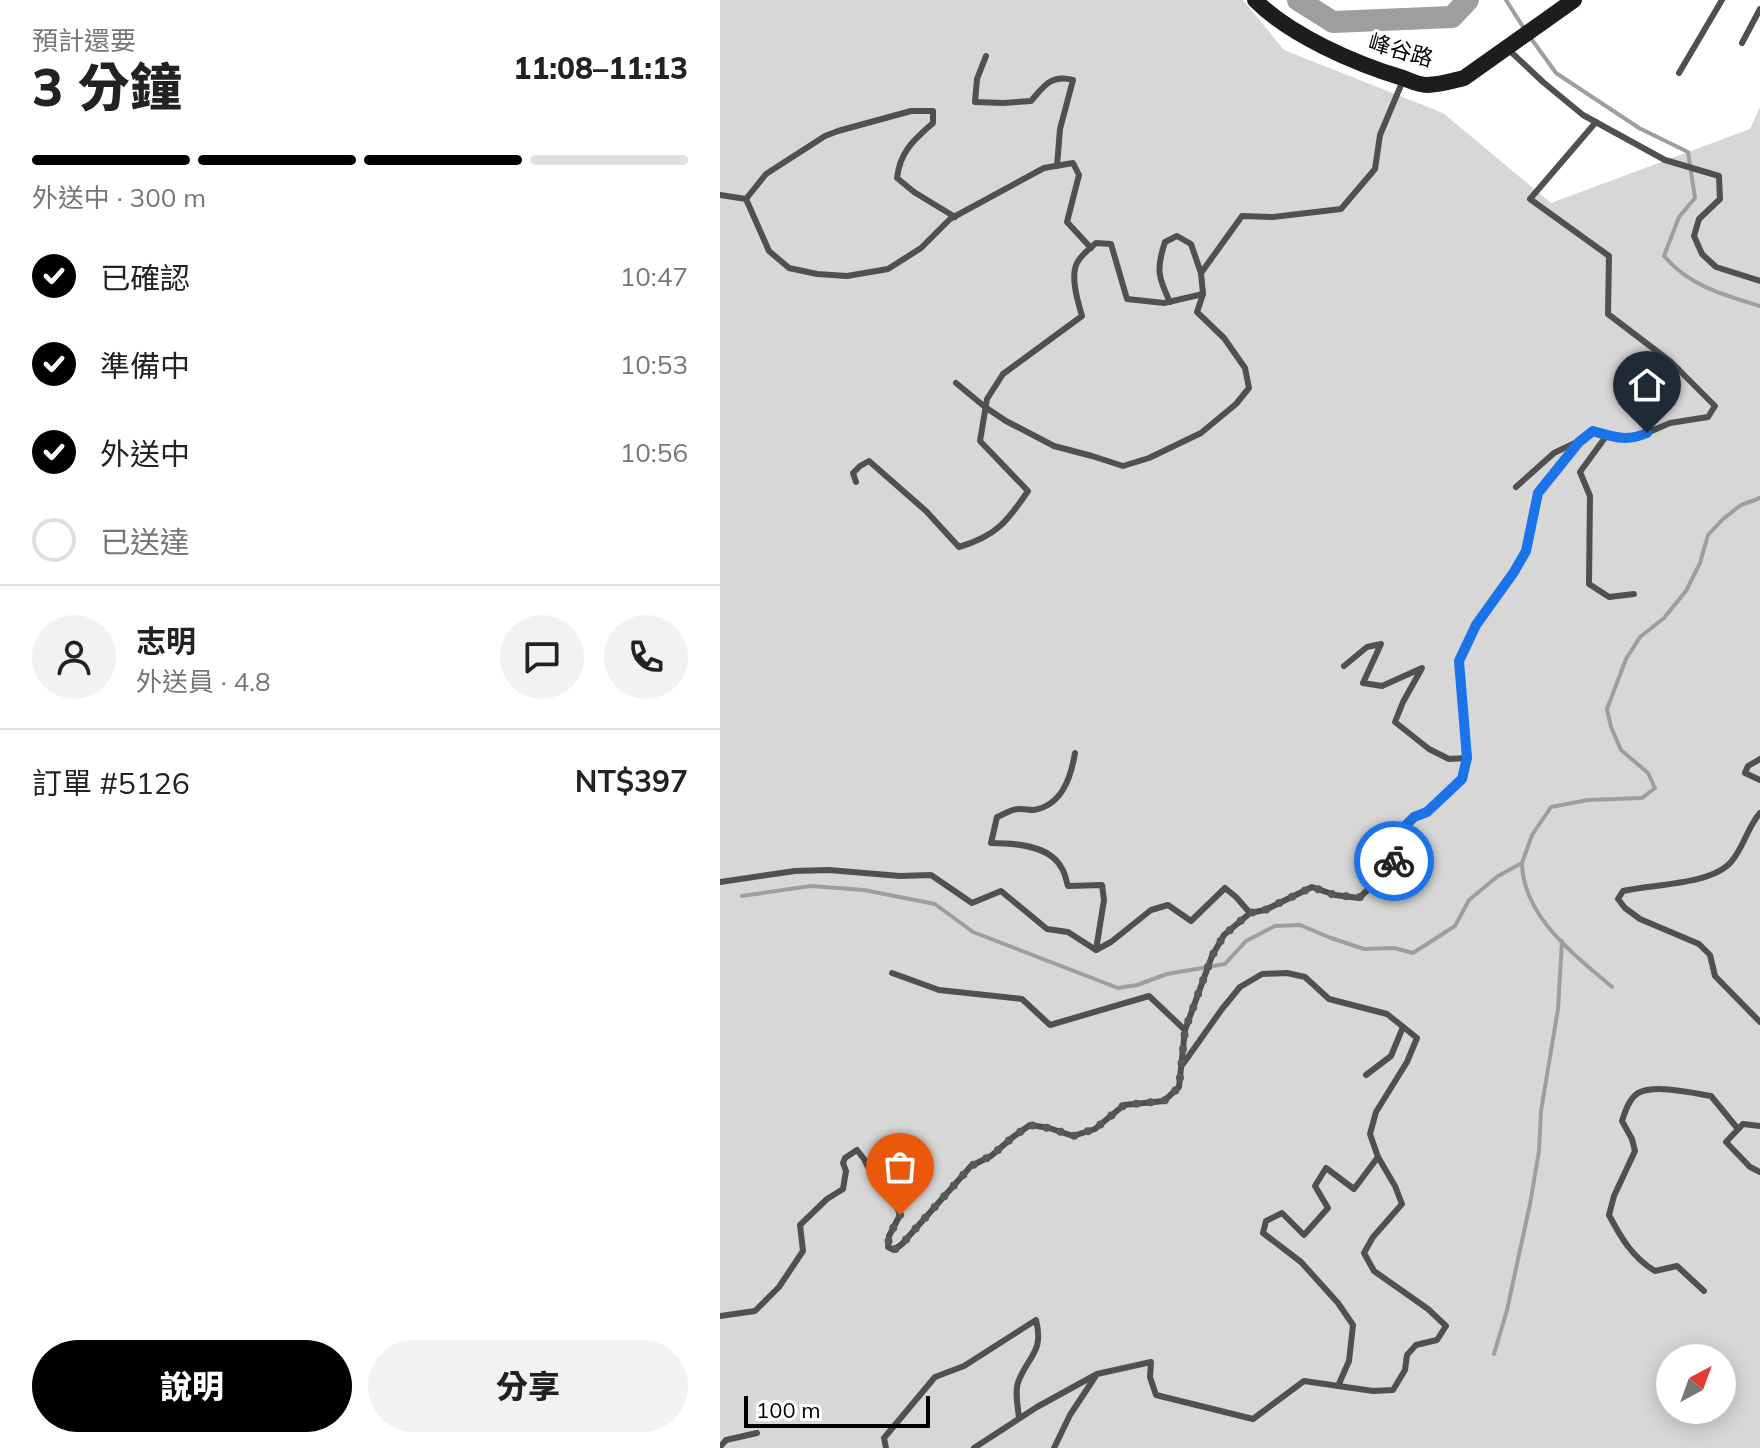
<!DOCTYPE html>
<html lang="zh-TW">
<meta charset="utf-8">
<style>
:root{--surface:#fff;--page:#f2f2f2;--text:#222;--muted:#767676;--line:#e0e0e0;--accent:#000}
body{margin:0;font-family:Mulish,"Noto Sans TC",sans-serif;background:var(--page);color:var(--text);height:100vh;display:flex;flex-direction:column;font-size:30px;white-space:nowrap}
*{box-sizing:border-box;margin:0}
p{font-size:26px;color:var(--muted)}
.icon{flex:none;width:44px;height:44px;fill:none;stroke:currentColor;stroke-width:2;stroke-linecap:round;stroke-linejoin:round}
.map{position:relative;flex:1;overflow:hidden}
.panel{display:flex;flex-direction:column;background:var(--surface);width:720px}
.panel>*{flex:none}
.needle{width:52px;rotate:41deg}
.buttons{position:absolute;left:936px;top:1344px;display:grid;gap:16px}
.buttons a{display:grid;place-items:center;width:80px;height:80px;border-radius:50%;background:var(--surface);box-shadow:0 4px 20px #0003;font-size:40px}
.scale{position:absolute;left:24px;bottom:20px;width:186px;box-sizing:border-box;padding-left:8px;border:4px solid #000;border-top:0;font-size:22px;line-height:28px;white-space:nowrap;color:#000;-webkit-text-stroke:6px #fff;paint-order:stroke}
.pin{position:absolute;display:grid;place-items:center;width:68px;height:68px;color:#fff;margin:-82px -34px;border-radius:50% 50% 50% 0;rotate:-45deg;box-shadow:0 0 8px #0007}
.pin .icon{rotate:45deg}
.courier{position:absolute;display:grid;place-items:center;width:80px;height:80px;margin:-40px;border:6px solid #1a73e8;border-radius:50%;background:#fff;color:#222;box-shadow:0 2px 10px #0007}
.head em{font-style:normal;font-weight:800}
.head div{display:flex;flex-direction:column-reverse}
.head{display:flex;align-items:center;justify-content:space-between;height:136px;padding:0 32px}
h1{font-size:52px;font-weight:800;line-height:60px}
.bar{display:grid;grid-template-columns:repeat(4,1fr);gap:12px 8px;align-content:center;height:96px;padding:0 32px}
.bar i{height:10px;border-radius:6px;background:var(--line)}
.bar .current{background:var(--accent)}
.bar p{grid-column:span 4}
.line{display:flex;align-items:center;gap:20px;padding:0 32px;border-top:2px solid var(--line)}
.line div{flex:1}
.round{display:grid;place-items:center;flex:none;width:84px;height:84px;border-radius:42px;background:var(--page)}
ol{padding:0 32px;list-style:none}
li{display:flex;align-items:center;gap:24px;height:88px}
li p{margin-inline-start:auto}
li .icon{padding:8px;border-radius:50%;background:var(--accent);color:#fff;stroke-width:4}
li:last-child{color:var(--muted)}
li i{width:44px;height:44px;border:4px solid var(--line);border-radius:50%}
.button{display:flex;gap:16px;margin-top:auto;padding:16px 32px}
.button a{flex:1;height:92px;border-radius:48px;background:var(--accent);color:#fff;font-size:32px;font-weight:800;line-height:92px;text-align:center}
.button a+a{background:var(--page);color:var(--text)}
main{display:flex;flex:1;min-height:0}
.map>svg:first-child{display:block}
</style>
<main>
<section class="panel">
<div class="head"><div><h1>3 分鐘</h1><p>預計還要</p></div><em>11:08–11:13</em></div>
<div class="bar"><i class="current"></i><i class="current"></i><i class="current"></i><i></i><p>外送中 · 300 m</p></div>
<ol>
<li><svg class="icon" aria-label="check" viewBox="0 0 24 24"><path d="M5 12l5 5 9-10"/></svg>已確認<p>10:47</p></li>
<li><svg class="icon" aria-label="check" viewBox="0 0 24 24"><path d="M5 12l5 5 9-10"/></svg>準備中<p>10:53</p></li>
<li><svg class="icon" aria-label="check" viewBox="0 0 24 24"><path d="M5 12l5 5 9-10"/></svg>外送中<p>10:56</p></li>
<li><i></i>已送達</li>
</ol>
<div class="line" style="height:144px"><a class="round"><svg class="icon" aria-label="person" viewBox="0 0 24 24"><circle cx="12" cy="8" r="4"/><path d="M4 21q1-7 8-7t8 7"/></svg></a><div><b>志明</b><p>外送員 · 4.8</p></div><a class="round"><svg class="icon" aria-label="chat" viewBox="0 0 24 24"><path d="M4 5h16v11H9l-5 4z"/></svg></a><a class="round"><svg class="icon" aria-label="phone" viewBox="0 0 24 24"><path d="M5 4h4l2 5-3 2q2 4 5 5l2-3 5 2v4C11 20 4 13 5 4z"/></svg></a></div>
<div class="line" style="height:104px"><div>訂單 #5126</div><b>NT$397</b></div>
<div class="button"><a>說明</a><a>分享</a></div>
</section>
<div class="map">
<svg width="1040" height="1448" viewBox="0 0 1040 1448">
<rect width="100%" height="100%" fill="#fff"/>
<path fill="#d7d7d7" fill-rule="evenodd" d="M 0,0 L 523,0 L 564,50 L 723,113 L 831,203 L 1030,129 L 1040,107 L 1040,1448 L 0,1448 ZM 950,1358 L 1002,1358 L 1002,1410 L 950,1410 Z"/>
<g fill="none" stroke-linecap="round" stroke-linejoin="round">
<g stroke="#9e9e9e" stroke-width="4">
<path d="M 786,0 L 805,30"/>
<path d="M 810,37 L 836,73 L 919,128 L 968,152 L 975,198 L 959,217 L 944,256 C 969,286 1004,295 1040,306"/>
<path d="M 802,863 C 803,917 855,955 892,987"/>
<path d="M 22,896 L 91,886 L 144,890 L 215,904 L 253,932 L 398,988 L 417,985 L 447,974 L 505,964 L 526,941 L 555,926 L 580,925 L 611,938 L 644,949 L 674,948 L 693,953 L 735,926 L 749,900 L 778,876 L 802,863 L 812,835 L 831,807 L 868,800 L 922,798 L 935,788 L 928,773 L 901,750 L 891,727 L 887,709 L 906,659 L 920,637 L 944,618 L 966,591 L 980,563 L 988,535 L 1003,519 L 1021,505 L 1040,498"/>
<path d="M 774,1354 L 787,1310 L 810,1204 L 819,1151 L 821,1111 L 838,1009 L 842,941"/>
</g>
<path stroke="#9e9e9e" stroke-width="22" d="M 578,0 L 613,22 L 732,17 L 748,0"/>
<g stroke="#505050" stroke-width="6">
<path d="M 1022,43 L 1040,9"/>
<path d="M 789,50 L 823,82 L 863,115 L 945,160 L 999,176 L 1000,199 L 979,219 L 974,236 L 982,254 L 996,267 L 1040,281"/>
<path d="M 266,56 L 257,79 L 255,102 L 283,103 L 311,101 C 324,86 331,74 353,80 L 340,129 L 337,166"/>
<path d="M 959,73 L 1002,0"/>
<path d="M 0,195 L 26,199 L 49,251 L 69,268 L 97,274 L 127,276 L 168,269 L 201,248 L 230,219 L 324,168 L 353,163 L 359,175 L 347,222 L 371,248"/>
<path d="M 26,199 L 46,174 L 105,136 L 118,131 L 191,111 L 213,111 L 213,123 C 194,140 180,151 177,178 L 194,192 L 235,217"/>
<path d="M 450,302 C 438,277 436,269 445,242 L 457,236 L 471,244 L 481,273"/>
<path d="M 236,383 L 265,407 L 286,421 L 334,446 L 372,456 L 403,466 L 429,458 L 481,433 L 516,404 L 529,388 L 525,368 L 504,338 L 477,312 L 483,294"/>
<path d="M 904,383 L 958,369"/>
<path d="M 887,435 L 860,472 L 870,496 L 869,584 L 889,597 L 914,594"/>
<path d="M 136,482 L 133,473 L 140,466 L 149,461 L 206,511 L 239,547 C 276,536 287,522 308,491 L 260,441 L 267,399 L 283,374 L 362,316 C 358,302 350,277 357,263 C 361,255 369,249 376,243 L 391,244 L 407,299 L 444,303 L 483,294 L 481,273 L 522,216 L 553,217 L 621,209 L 655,169 L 660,135 L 684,78"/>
<path d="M 796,487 L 834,453 L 855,443"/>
<path d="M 624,666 L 647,647 L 661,644 L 643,683 L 662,686 L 702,668 L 683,702 L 675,722 L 709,749 L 729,759 L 747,758"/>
<path d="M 355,753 C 351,777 342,806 313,810 C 309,810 305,809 301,809 C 292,808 285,814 277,817 L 271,843 C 294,843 329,845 341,867 C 345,872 346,880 348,886 L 382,885 L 384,900 L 376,950"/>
<path d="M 1040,759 L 1028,766 L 1025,773 L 1040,780"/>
<path d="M 1040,813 C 1027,828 1024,847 1011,862 C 991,885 932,884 903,891 L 898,899 L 905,908 L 920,919 L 979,944 L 990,955 L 995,976 L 1040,1022"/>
<path d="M 0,882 L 75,871 L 109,870 L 180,876 L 211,875 L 252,903 L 281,891 L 327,929 L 348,932 L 376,950 L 391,942 L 431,910 L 448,905 L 471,921 L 505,888 L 516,897 L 530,913"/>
<path d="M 172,973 L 219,990 L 302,999 L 330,1025 L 429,996 L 465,1030"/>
<path d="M 646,1075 L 671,1056 L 683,1027"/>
<path d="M 1040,1126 L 1023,1124 L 1006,1142 L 1030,1167 L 1040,1172"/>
<path d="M 984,1291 L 957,1266 L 935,1271 C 913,1258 901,1238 889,1215 L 894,1196 L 915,1151 L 912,1139 L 902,1121 C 905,1112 909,1099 918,1093 C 935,1084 973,1093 991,1096 L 1018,1129"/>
<path d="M 0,1316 L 35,1311 L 59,1287 L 83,1251 L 80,1225 L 107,1199 L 123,1189 L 126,1171 L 123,1163 L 125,1158 L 137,1150 L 144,1159 L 157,1184 L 174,1199 L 180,1215 L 169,1236 L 168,1247 L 174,1250 L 182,1244 L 251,1166 L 271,1156 L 293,1137 L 310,1125 L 329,1128 L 353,1136 L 375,1129 L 404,1105 L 444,1101 L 459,1087 L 465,1030 L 492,956 L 504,935 L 530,913 L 545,910 L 592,887 L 615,895 L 639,898 L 673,866 L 677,853 L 679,838 L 685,826 L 694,817 L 707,812 L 742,779 L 747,758 L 739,661 L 756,625 L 794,572 L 806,551 L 818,493 L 859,442 L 873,431 L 895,438 L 913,439 L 950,423 L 988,417 L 995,406 L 951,362 L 888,314 L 889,256 L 810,199 L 876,122"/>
<path d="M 618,1386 L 629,1361 L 633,1325 L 618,1303 L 581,1262 L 543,1233 L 546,1221 L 562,1213 L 584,1235 L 608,1208 L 595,1186 L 606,1168 L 634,1189 L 658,1157"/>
<path d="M 0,1447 L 6,1440 L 37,1433"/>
<path d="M 166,1448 L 164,1438 L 215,1377 L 244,1366 L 316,1320 C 324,1352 309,1355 299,1380 C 294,1390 298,1407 299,1418"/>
<path d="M 254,1448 L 317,1407 L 377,1374 L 431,1362 L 430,1377 L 436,1395 L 533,1419 L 584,1381 L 653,1391 L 673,1390 L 685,1370 L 687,1355 L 696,1345 L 717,1340 L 726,1326 L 708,1309 L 654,1271 L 644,1253 L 653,1237 L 682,1204 L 675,1186 L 658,1157 L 650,1134 L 656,1112 L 687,1062 L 697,1038 L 667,1014 L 609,999 L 585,977 L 567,973 L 542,974 L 520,987 L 502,1009 L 463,1064"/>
<path d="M 334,1448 L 350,1415 L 375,1377"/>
</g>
<path stroke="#1d1d1d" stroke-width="16" d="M 535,0 C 569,35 636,64 683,78 C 691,81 699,85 707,85 C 719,85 732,81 744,78 L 854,0"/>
</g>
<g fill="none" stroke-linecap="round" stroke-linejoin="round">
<path stroke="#595959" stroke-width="8" stroke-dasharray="0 14.4" d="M 180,1215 L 169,1236 L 168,1247 L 174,1250 L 182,1244 L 251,1166 L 271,1156 L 293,1137 L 310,1125 L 329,1128 L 353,1136 L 375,1129 L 404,1105 L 444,1101 L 459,1087 L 465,1030 L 492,956 L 504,935 L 530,913 L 545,910 L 592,887 L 615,895 L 639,898 L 673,866 L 674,861"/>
<path stroke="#1a73e8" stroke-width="10" d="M 674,861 L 679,838 L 685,826 L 694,817 L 707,812 L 742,779 L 747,758 L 739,661 L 756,625 L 794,572 L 806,551 L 818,493 L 859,442 L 873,431 C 894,437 906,442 927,433"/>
</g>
<g text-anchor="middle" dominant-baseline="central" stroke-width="6" stroke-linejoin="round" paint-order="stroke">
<g font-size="22" fill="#000" stroke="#fff">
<text transform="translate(681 50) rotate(16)">峰谷路</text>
</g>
</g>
</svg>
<div class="buttons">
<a><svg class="needle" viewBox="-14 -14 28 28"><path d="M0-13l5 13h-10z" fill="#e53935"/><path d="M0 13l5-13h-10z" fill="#767676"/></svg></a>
</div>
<div class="scale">100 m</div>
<div class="pin" style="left:180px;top:1215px;background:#ea580c"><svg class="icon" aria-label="bag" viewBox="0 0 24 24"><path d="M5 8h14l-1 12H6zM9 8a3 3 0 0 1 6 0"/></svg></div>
<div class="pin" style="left:927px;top:433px;background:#1f2937"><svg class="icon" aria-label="home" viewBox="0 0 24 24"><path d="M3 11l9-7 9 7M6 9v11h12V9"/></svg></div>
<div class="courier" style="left:674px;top:861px"><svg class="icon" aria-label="bike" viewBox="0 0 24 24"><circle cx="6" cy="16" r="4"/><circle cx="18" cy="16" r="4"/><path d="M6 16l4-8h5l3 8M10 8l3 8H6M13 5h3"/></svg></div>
</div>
</main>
